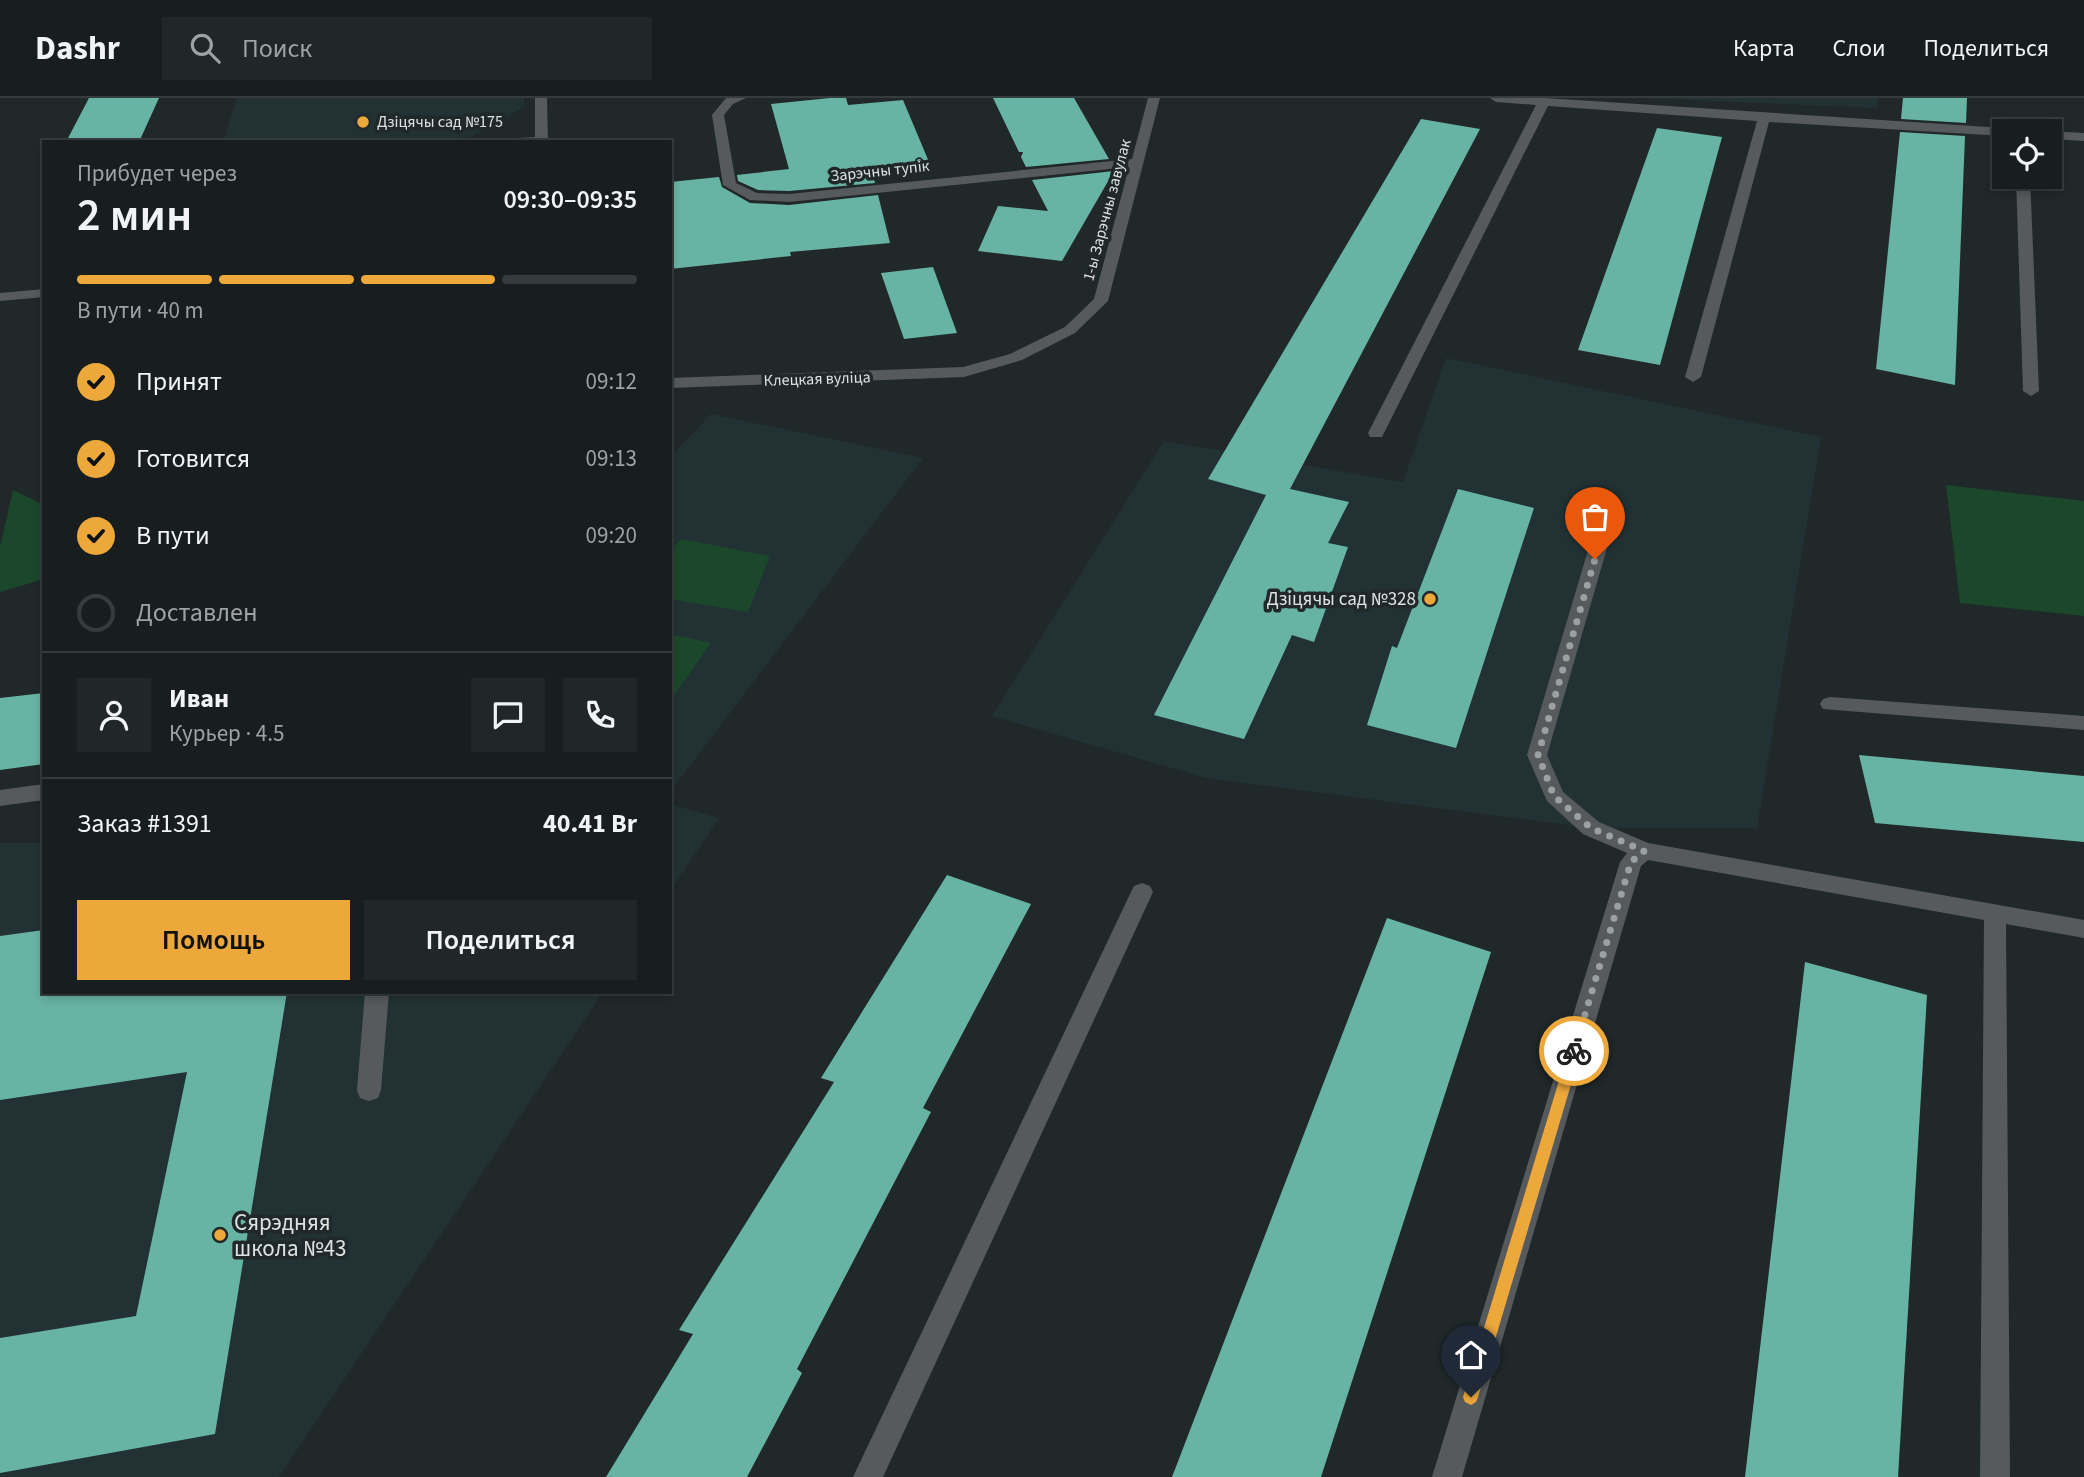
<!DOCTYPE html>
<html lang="ru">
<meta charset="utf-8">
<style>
:root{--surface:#181e1f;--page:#212728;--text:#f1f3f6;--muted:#9fa2a4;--line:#363c3d;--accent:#eda83c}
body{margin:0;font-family:"Source Sans 3",sans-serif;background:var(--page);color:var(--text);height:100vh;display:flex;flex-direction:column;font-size:26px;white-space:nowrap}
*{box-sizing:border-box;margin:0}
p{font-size:23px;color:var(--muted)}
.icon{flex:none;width:38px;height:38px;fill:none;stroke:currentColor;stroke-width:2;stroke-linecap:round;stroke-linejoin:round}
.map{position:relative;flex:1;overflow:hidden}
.drawer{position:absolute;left:42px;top:42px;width:630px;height:854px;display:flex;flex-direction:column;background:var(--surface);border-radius:0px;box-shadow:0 4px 10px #0003,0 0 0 2px var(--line)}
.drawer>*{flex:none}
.buttons{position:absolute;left:1992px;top:21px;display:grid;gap:14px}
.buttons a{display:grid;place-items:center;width:70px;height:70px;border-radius:0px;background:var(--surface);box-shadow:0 4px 10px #0003,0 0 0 2px var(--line);font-size:35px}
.pin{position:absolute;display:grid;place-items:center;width:60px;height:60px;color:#fff;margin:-72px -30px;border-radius:50% 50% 50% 0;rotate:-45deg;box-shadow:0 0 7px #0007}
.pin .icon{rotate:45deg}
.courier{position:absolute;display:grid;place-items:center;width:70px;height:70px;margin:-35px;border:5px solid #eda83c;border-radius:50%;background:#fff;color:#222;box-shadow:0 2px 9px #0007}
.head em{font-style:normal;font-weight:600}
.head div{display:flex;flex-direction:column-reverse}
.head{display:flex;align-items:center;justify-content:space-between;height:119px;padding:0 35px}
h1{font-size:46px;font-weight:600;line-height:52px}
.bar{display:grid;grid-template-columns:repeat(4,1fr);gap:10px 7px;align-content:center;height:84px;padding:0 35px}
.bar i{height:9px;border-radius:5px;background:var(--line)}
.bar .current{background:var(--accent)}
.bar p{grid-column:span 4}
.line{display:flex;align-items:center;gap:18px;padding:0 35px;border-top:2px solid var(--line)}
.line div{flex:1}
.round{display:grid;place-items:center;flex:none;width:74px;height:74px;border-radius:0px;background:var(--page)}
ol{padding:0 35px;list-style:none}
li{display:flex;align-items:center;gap:21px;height:77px}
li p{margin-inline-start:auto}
li .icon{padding:7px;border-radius:50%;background:var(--accent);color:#111;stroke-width:4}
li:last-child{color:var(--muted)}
li i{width:38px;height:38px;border:4px solid var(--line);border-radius:50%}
.action{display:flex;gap:14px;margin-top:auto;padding:14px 35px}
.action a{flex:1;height:80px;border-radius:0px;background:var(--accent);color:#111;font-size:28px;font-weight:600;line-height:80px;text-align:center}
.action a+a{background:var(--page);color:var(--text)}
header{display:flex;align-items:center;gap:42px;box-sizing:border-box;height:98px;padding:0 35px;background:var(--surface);border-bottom:2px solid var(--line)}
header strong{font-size:33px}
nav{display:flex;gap:38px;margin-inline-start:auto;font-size:24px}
.search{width:490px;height:63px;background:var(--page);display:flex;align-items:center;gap:18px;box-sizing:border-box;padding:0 24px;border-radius:0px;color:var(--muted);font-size:26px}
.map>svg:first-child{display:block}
</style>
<header>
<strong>Dashr</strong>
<div class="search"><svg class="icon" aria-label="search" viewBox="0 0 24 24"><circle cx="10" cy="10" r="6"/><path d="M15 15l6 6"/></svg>Поиск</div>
<nav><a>Карта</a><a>Слои</a><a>Поделиться</a></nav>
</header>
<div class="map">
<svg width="2084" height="1379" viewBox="0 0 2084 1379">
<rect width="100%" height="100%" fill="#202829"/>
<g fill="#223234">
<path d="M 237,0 L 524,0 L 524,9 L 470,39 L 409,44 L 223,44 Z"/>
<path d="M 1644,0 L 1878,0 L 1877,10 Z"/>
<path d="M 1446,260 L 1821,339 L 1757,730 L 1591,730 L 1206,680 L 992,618 L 1164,343 L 1403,384 Z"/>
<path d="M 711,316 L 923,360 L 670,694 L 670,359 Z"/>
<path d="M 670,706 L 719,720 L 670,793 Z"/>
<path d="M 0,745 L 44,745 L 44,894 L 603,894 L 279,1379 L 0,1379 Z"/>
</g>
<g fill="#1b472b">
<path d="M 1946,387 L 2084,403 L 2084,518 L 1960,505 Z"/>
<path d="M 13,392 L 44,407 L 44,481 L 0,494 L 0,449 Z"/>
<path d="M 681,441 L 770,458 L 748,514 L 670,501 L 670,453 Z"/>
<path d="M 670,536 L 711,545 L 670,603 Z"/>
</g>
<g fill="#68b4a4">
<path d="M 89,0 L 159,0 L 139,44 L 66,44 Z"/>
<path d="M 830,0 L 846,0 L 848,7 L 903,2 L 929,64 L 871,71 L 875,85 L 789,93 L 758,92 L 738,83 L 737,77 L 789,71 L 771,6 Z"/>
<path d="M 993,0 L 1074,0 L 1109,61 L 1026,69 L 1021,59 L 1023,54 L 1019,54 Z"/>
<path d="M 1903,0 L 1967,0 L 1966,25 L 1901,21 Z"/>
<path d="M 1421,21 L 1480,31 L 1290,391 L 1349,404 L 1328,445 L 1348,449 L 1314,544 L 1292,537 L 1244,641 L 1154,617 L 1266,397 L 1208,381 Z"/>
<path d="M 1657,30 L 1722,39 L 1660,267 L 1578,252 Z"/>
<path d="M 1900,34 L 1965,38 L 1955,287 L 1876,271 Z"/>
<path d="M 1114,73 L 1062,163 L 978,153 L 998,108 L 1048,113 L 1032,82 Z"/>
<path d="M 719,79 L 722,89 L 750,105 L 789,107 L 878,97 L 890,145 L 790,154 L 791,158 L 670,171 L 670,84 Z"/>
<path d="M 933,169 L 957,235 L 904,241 L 881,175 Z"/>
<path d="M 1458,391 L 1534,410 L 1456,650 L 1367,627 L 1392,548 L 1397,550 Z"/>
<path d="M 44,595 L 44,666 L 0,672 L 0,600 Z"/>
<path d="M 1859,657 L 2084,678 L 2084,744 L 1875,725 Z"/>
<path d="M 947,777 L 1031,806 L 923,1010 L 931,1014 L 797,1271 L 802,1275 L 747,1379 L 606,1379 L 693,1236 L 679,1232 L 834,984 L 821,980 Z"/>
<path d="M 1387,820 L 1491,854 L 1321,1379 L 1172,1379 Z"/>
<path d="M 44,832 L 44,894 L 287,894 L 215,1336 L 0,1375 L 0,1240 L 136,1218 L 187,974 L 0,1002 L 0,838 Z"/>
<path d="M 1805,864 L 1927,897 L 1898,1379 L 1745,1379 Z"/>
</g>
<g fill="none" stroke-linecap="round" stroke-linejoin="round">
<g fill="#565a5c" fill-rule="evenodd">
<path d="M 535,0 L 547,0 L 548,44 L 510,44 L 516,40 L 535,39 Z"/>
<path d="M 726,0 L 746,0 L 733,6 L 724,17 L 736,85 L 757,95 L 789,96 L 1132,61 L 1148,0 L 1160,0 L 1108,203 L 1075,235 L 1022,262 L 964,279 L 670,290 L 670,280 L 963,269 L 1010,256 L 1065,229 L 1094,201 L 1129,69 L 789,104 L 750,102 L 723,87 L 712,17 Z"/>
<path d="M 1490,0 L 1545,0 L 2004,30 L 2010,33 L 2004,33 L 2004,38 L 1769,24 L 1701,279 L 1693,284 L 1685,279 L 1757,23 L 1548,8 L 1384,335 L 1382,339 L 1370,339 L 1368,335 L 1536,7 L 1496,4 Z"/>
<path d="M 2048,33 L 2049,33 L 2084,35 L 2084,43 L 2049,41 Z"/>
<path d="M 2016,79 L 2030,79 L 2039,293 L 2031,298 L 2023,293 Z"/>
<path d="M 44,191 L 44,199 L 0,203 L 0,195 Z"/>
<path d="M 1609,407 L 1618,412 L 1547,657 L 1563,694 L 1599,724 L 1648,745 L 2084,822 L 2084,840 L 2006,826 L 2010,1379 L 1980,1379 L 1984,822 L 1648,762 L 1641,768 L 1462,1379 L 1432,1379 L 1620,764 L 1627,755 L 1583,736 L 1547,703 L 1527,657 L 1600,412 Z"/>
<path d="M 1830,599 L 2084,618 L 2084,632 L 1823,611 L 1820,606 L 1823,601 Z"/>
<path d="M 44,686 L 44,702 L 0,708 L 0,692 Z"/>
<path d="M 1142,785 L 1150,788 L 1153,794 L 883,1379 L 853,1379 L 1131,794 L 1134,788 Z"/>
<path d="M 365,894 L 389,894 L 381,992 L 378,1000 L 369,1003 L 360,1000 L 357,992 Z"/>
</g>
</g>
<path fill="#eda83c" d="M 1574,947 L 1581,953 L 1478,1299 L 1476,1304 L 1471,1307 L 1465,1304 L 1463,1299 L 1568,953 Z"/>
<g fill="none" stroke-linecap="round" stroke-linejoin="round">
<path stroke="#9ba1a1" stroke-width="7" stroke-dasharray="0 12.6" d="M 1574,953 L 1631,764 L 1644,753 L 1591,730 L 1554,698 L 1538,657 L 1595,461"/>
</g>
<g fill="#eda83c" stroke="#202829" stroke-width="2.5">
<circle cx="363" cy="24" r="7"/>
<circle cx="1430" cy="501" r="7"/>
<circle cx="220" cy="1137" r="7"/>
</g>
<g text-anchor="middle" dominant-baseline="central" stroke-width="7" stroke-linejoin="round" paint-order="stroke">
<g font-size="16" fill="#dde2e2" stroke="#202829" text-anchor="start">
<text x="377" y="24">Дзіцячы сад №175</text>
</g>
<g font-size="16" fill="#dde2e2" stroke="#202829">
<text transform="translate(880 73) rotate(-6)">Зарэчны тупік</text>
<text transform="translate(1107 112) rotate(-75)">1-ы Зарэчны завулак</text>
<text transform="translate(817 281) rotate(-2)">Клецкая вуліца</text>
</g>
<g font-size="19" fill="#dde2e2" stroke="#202829" text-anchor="end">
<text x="1416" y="501">Дзіцячы сад №328</text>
</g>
<g font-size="23" fill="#dde2e2" stroke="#202829" text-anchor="start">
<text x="234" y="1124">Сярэдняя<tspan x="234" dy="26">школа №43</tspan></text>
</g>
</g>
</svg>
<div class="buttons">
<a><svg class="icon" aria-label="locate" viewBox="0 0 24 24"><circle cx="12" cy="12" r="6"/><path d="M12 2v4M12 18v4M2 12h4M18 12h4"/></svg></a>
</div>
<div class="pin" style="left:1595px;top:461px;background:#ea580c"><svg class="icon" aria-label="bag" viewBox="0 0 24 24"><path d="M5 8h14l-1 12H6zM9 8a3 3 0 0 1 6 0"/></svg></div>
<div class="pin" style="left:1471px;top:1299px;background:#1f2937"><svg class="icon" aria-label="home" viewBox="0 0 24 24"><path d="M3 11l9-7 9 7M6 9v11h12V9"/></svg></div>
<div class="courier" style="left:1574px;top:953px"><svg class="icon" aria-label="bike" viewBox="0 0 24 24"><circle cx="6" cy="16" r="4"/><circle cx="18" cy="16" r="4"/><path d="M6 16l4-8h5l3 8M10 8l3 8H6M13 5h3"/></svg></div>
<section class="drawer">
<div class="head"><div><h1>2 мин</h1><p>Прибудет через</p></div><em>09:30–09:35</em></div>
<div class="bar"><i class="current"></i><i class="current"></i><i class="current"></i><i></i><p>В пути · 40 m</p></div>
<ol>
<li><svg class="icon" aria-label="check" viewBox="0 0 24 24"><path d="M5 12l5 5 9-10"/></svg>Принят<p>09:12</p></li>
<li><svg class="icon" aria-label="check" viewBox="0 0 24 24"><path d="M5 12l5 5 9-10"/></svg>Готовится<p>09:13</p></li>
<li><svg class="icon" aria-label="check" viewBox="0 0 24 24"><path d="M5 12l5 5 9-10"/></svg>В пути<p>09:20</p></li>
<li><i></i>Доставлен</li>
</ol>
<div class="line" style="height:126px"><a class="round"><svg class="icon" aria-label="person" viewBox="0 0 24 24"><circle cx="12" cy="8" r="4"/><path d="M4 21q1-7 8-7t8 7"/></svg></a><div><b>Иван</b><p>Курьер · 4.5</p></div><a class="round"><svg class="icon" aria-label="chat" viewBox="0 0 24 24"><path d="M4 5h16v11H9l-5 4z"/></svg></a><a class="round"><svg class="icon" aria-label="phone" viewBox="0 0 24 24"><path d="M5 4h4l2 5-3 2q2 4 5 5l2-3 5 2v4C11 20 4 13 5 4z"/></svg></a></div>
<div class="line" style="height:91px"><div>Заказ #1391</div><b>40.41 Br</b></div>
<div class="action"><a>Помощь</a><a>Поделиться</a></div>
</section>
</div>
